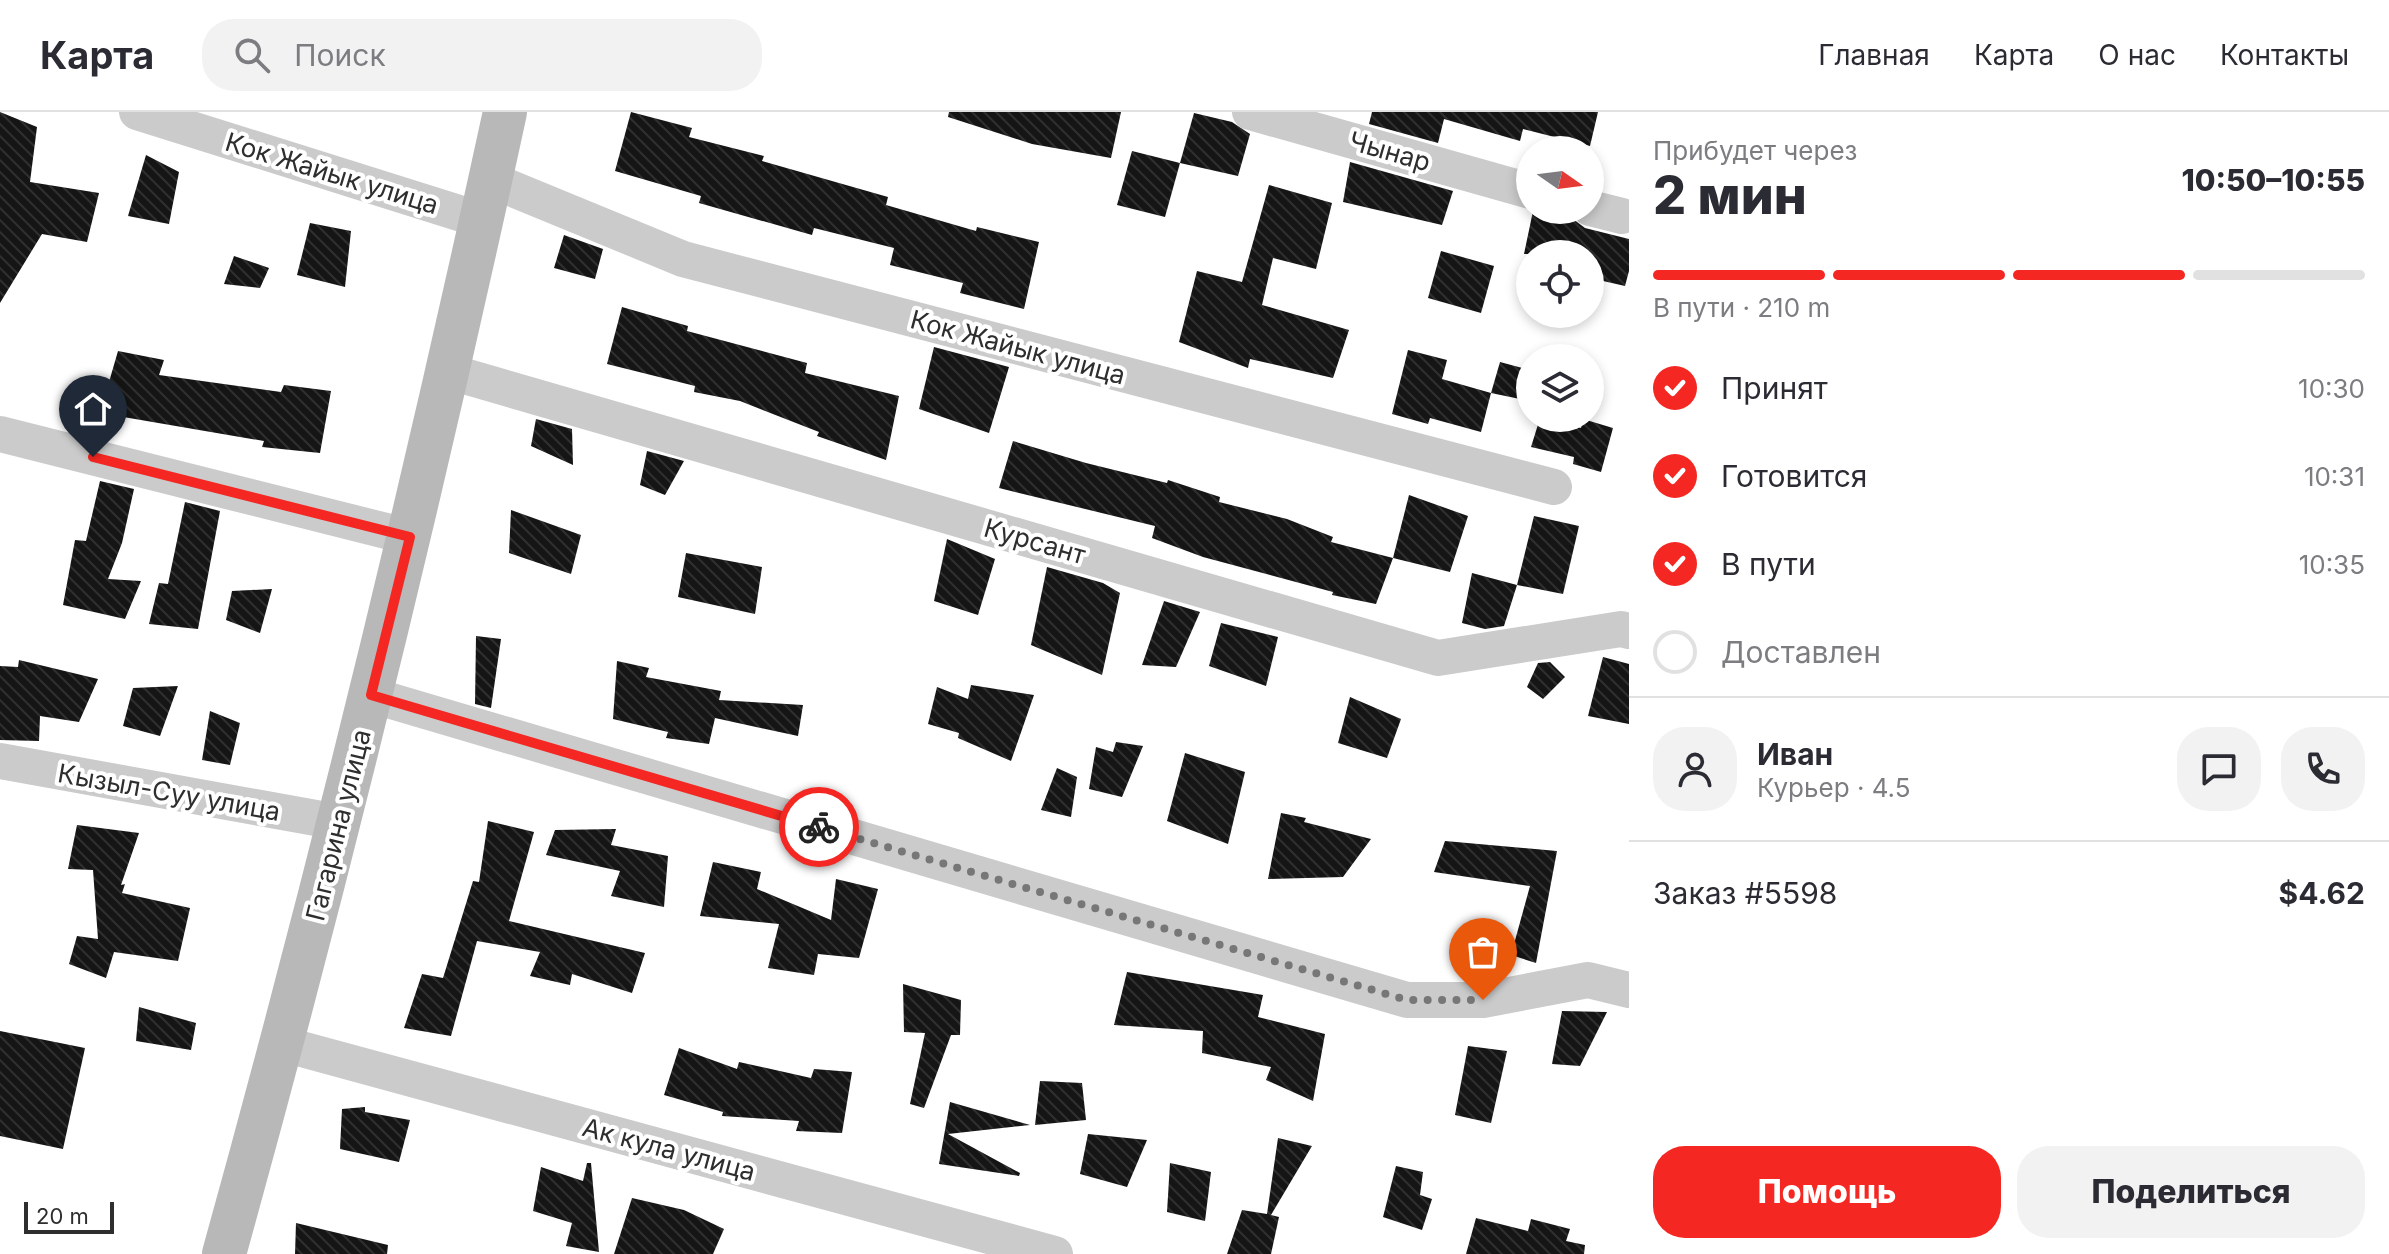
<!DOCTYPE html>
<html lang="ru">
<meta charset="utf-8">
<style>
:root{--surface:#fff;--page:#f2f2f3;--text:#2b2b33;--muted:#7c7c81;--line:#e1e1e2;--accent:#f42722}
body{margin:0;font-family:Inter,sans-serif;background:var(--page);color:var(--text);height:100vh;display:flex;flex-direction:column;font-size:30px;white-space:nowrap}
*{box-sizing:border-box;margin:0}
p{font-size:26px;color:var(--muted)}
.icon{flex:none;width:44px;height:44px;fill:none;stroke:currentColor;stroke-width:2;stroke-linecap:round;stroke-linejoin:round}
.map{position:relative;flex:1;overflow:hidden}
.drawer{display:flex;flex-direction:column;background:var(--surface);width:760px}
.drawer>*{flex:none}
.needle{width:52px;rotate:104deg}
.fabs{position:absolute;left:1516px;top:24px;display:grid;gap:16px}
.fabs a{display:grid;place-items:center;width:88px;height:88px;border-radius:50%;background:var(--surface);box-shadow:0 4px 12px #0003;font-size:40px}
.scale{position:absolute;left:24px;bottom:20px;width:90px;box-sizing:border-box;padding-left:8px;border:4px solid #2e2e2e;border-top:0;font-size:22px;line-height:28px;white-space:nowrap;color:#2e2e2e;-webkit-text-stroke:6px #fff;paint-order:stroke}
.pin{position:absolute;display:grid;place-items:center;width:68px;height:68px;color:#fff;margin:-82px -34px;border-radius:50% 50% 50% 0;rotate:-45deg;box-shadow:0 0 8px #0007}
.pin .icon{rotate:45deg}
.courier{position:absolute;display:grid;place-items:center;width:80px;height:80px;margin:-40px;border:6px solid #f42722;border-radius:50%;background:#fff;color:#222;box-shadow:0 2px 10px #0007}
.head em{font-style:normal;font-weight:800}
.head div{display:flex;flex-direction:column-reverse}
.head{display:flex;align-items:center;justify-content:space-between;height:136px;padding:0 24px}
h1{font-size:52px;font-weight:800;line-height:60px}
.bar{display:grid;grid-template-columns:repeat(4,1fr);gap:12px 8px;align-content:center;height:96px;padding:0 24px}
.bar i{height:10px;border-radius:6px;background:var(--line)}
.bar .on{background:var(--accent)}
.bar p{grid-column:span 4}
.line{display:flex;align-items:center;gap:20px;padding:0 24px;border-top:2px solid var(--line)}
.line div{flex:1}
.round{display:grid;place-items:center;flex:none;width:84px;height:84px;border-radius:32px;background:var(--page)}
ol{padding:0 24px;list-style:none}
li{display:flex;align-items:center;gap:24px;height:88px}
li p{margin-inline-start:auto}
li .icon{padding:8px;border-radius:50%;background:var(--accent);color:#fff;stroke-width:4}
li:last-child{color:var(--muted)}
li i{width:44px;height:44px;border:4px solid var(--line);border-radius:50%}
.button{display:flex;gap:16px;margin-top:auto;padding:16px 24px}
.button a{flex:1;height:92px;border-radius:32px;background:var(--accent);color:#fff;font-size:32px;font-weight:800;line-height:92px;text-align:center}
.button a+a{background:var(--page);color:var(--text)}
header{display:flex;align-items:center;gap:48px;box-sizing:border-box;height:112px;padding:0 40px;background:var(--surface);border-bottom:2px solid var(--line)}
header strong{font-size:38px}
nav{display:flex;gap:44px;margin-inline-start:auto;font-size:28px}
.search{width:560px;height:72px;background:var(--page);display:flex;align-items:center;gap:20px;box-sizing:border-box;padding:0 28px;border-radius:32px;color:var(--muted);font-size:30px}
main{display:flex;flex:1;min-height:0}
.map>svg:first-child{display:block}
</style>
<header>
<strong>Карта</strong>
<div class="search"><svg class="icon" aria-label="search" viewBox="0 0 24 24"><circle cx="10" cy="10" r="6"/><path d="M15 15l6 6"/></svg>Поиск</div>
<nav><a>Главная</a><a>Карта</a><a>О нас</a><a>Контакты</a></nav>
</header>
<main>
<div class="map">
<svg width="1629" height="1142" viewBox="0 0 1629 1142">
<defs>
<pattern id="building-back-hatch" width="6" height="6" patternUnits="userSpaceOnUse" patternTransform="scale(2)"><rect width="6" height="6" fill="#151515"/><path d="M-1 5l2 2M0 0l6 6M5-1l2 2" fill="none" stroke="#2f2f2f"/></pattern>
</defs>
<rect width="100%" height="100%" fill="#fff"/>
<g fill="url(#building-back-hatch)">
<path d="M 0,0 L 37,15 L 30,70 L 99,81 L 87,130 L 42,122 L 0,191 Z"/>
<path d="M 631,0 L 692,16 L 689,25 L 764,44 L 762,49 L 888,85 L 886,93 L 976,119 L 977,115 L 1039,130 L 1024,197 L 960,181 L 963,171 L 890,153 L 894,136 L 814,116 L 812,123 L 699,91 L 701,84 L 615,59 Z"/>
<path d="M 949,0 L 1121,0 L 1111,46 L 1032,32 L 948,5 Z"/>
<path d="M 1372,0 L 1598,0 L 1590,34 L 1523,17 L 1520,29 L 1444,7 L 1438,31 L 1369,12 Z"/>
<path d="M 1194,1 L 1232,10 L 1250,22 L 1238,64 L 1180,51 Z"/>
<path d="M 1132,39 L 1180,51 L 1165,105 L 1117,93 Z"/>
<path d="M 146,43 L 179,60 L 169,112 L 128,104 Z"/>
<path d="M 1350,50 L 1453,79 L 1442,113 L 1343,90 Z"/>
<path d="M 1269,73 L 1332,91 L 1316,157 L 1273,146 L 1262,193 L 1349,218 L 1333,266 L 1250,247 L 1248,256 L 1179,230 L 1197,159 L 1242,170 Z"/>
<path d="M 1542,98 L 1573,107 L 1585,116 L 1629,127 L 1629,159 L 1625,174 L 1590,166 L 1590,142 L 1524,142 L 1533,99 Z"/>
<path d="M 310,111 L 351,119 L 345,175 L 297,163 Z"/>
<path d="M 564,123 L 603,137 L 595,167 L 554,156 Z"/>
<path d="M 1441,139 L 1494,154 L 1481,201 L 1428,186 Z"/>
<path d="M 234,144 L 269,156 L 260,176 L 224,172 Z"/>
<path d="M 622,195 L 688,214 L 687,219 L 807,251 L 805,261 L 899,284 L 886,348 L 817,324 L 819,320 L 740,289 L 694,280 L 695,274 L 607,252 Z"/>
<path d="M 934,235 L 1009,255 L 989,321 L 919,297 Z"/>
<path d="M 1408,238 L 1447,248 L 1442,267 L 1491,281 L 1481,320 L 1430,306 L 1428,312 L 1392,302 Z"/>
<path d="M 118,239 L 164,248 L 159,263 L 281,280 L 284,273 L 331,279 L 320,341 L 262,335 L 264,329 L 100,301 Z"/>
<path d="M 1500,250 L 1530,258 L 1530,289 L 1491,281 Z"/>
<path d="M 1540,306 L 1581,316 L 1583,307 L 1613,316 L 1601,360 L 1573,352 L 1574,345 L 1531,335 Z"/>
<path d="M 536,307 L 572,317 L 573,353 L 531,334 Z"/>
<path d="M 1013,329 L 1086,351 L 1167,371 L 1168,368 L 1220,385 L 1219,390 L 1287,407 L 1333,425 L 1331,430 L 1393,446 L 1376,492 L 1332,483 L 1333,480 L 1203,445 L 1152,426 L 1155,414 L 999,376 Z"/>
<path d="M 647,339 L 684,349 L 665,383 L 640,373 Z"/>
<path d="M 100,369 L 134,377 L 122,431 L 108,467 L 141,469 L 125,507 L 63,493 L 75,428 L 86,429 Z"/>
<path d="M 1409,383 L 1468,404 L 1450,460 L 1393,446 Z"/>
<path d="M 185,390 L 220,399 L 198,517 L 149,512 L 159,471 L 168,472 Z"/>
<path d="M 511,398 L 581,423 L 571,462 L 509,441 Z"/>
<path d="M 1534,404 L 1579,414 L 1563,482 L 1517,473 Z"/>
<path d="M 947,427 L 995,447 L 978,503 L 934,489 Z"/>
<path d="M 686,441 L 762,455 L 755,502 L 678,485 Z"/>
<path d="M 1047,455 L 1103,471 L 1120,481 L 1102,563 L 1031,533 Z"/>
<path d="M 1472,461 L 1517,473 L 1504,514 L 1485,517 L 1462,511 Z"/>
<path d="M 272,477 L 260,521 L 226,508 L 232,479 Z"/>
<path d="M 1164,489 L 1200,500 L 1176,555 L 1142,553 Z"/>
<path d="M 1221,511 L 1278,525 L 1266,574 L 1209,554 Z"/>
<path d="M 476,524 L 501,527 L 491,596 L 475,592 Z"/>
<path d="M 1603,545 L 1629,552 L 1629,612 L 1588,604 Z"/>
<path d="M 19,548 L 98,567 L 79,610 L 40,604 L 39,629 L 0,628 L 0,554 L 18,555 Z"/>
<path d="M 617,549 L 649,556 L 646,565 L 721,579 L 719,588 L 803,593 L 798,624 L 715,606 L 709,632 L 666,626 L 668,620 L 613,607 Z"/>
<path d="M 1550,550 L 1565,565 L 1543,587 L 1527,575 L 1538,551 Z"/>
<path d="M 971,573 L 1034,583 L 1011,649 L 958,626 L 959,621 L 928,612 L 937,575 L 968,587 Z"/>
<path d="M 178,574 L 160,624 L 123,614 L 133,576 Z"/>
<path d="M 1350,585 L 1401,607 L 1387,646 L 1338,631 Z"/>
<path d="M 210,599 L 240,611 L 230,653 L 202,648 Z"/>
<path d="M 1116,630 L 1143,634 L 1122,685 L 1089,677 L 1096,635 L 1113,640 Z"/>
<path d="M 1185,641 L 1245,660 L 1228,732 L 1167,709 Z"/>
<path d="M 1057,656 L 1077,665 L 1071,705 L 1041,698 Z"/>
<path d="M 1281,701 L 1306,706 L 1304,710 L 1371,727 L 1343,765 L 1268,767 Z"/>
<path d="M 488,709 L 534,720 L 509,809 L 645,841 L 632,881 L 572,862 L 570,873 L 530,864 L 540,840 L 477,829 L 451,924 L 404,916 L 422,862 L 443,866 L 473,769 L 479,770 Z"/>
<path d="M 77,713 L 139,721 L 121,773 L 125,772 L 122,781 L 190,796 L 178,849 L 114,840 L 106,866 L 69,852 L 77,824 L 98,827 L 93,758 L 68,757 Z"/>
<path d="M 616,717 L 611,733 L 668,744 L 664,795 L 611,784 L 620,759 L 546,743 L 555,718 Z"/>
<path d="M 1445,729 L 1557,739 L 1536,851 L 1511,843 L 1530,774 L 1434,760 Z"/>
<path d="M 713,750 L 761,760 L 757,777 L 831,808 L 836,767 L 878,777 L 859,846 L 818,842 L 814,863 L 768,856 L 779,812 L 700,804 Z"/>
<path d="M 1127,860 L 1263,883 L 1258,905 L 1325,922 L 1313,989 L 1266,968 L 1271,955 L 1202,941 L 1203,919 L 1114,913 Z"/>
<path d="M 903,872 L 961,888 L 960,923 L 951,923 L 924,996 L 910,992 L 925,921 L 904,920 Z"/>
<path d="M 139,895 L 196,911 L 191,938 L 136,929 Z"/>
<path d="M 1562,899 L 1607,900 L 1580,954 L 1552,952 Z"/>
<path d="M 0,919 L 85,936 L 63,1037 L 0,1024 Z"/>
<path d="M 1468,934 L 1507,939 L 1491,1011 L 1455,1003 Z"/>
<path d="M 679,936 L 737,957 L 739,950 L 811,966 L 814,957 L 852,960 L 842,1021 L 796,1019 L 799,1009 L 722,1004 L 723,1000 L 664,983 Z"/>
<path d="M 1040,969 L 1082,971 L 1086,1008 L 1035,1013 Z"/>
<path d="M 950,990 L 1030,1013 L 948,1022 L 1020,1061 L 1019,1064 L 939,1052 Z"/>
<path d="M 365,995 L 365,1000 L 410,1008 L 399,1050 L 340,1037 L 342,997 Z"/>
<path d="M 1088,1022 L 1147,1028 L 1127,1075 L 1080,1062 Z"/>
<path d="M 1278,1026 L 1312,1034 L 1271,1103 L 1279,1105 L 1271,1142 L 1227,1142 L 1242,1098 L 1267,1102 Z"/>
<path d="M 587,1051 L 591,1051 L 599,1140 L 566,1134 L 572,1111 L 533,1099 L 541,1055 L 583,1069 Z"/>
<path d="M 1170,1051 L 1211,1060 L 1205,1109 L 1167,1100 Z"/>
<path d="M 1396,1054 L 1423,1060 L 1420,1083 L 1432,1087 L 1422,1118 L 1383,1105 Z"/>
<path d="M 632,1086 L 684,1098 L 724,1117 L 713,1142 L 614,1142 Z"/>
<path d="M 1476,1106 L 1528,1119 L 1531,1107 L 1570,1117 L 1566,1129 L 1585,1133 L 1584,1142 L 1466,1142 Z"/>
<path d="M 296,1111 L 388,1133 L 387,1142 L 295,1142 Z"/>
</g>
<g fill="none" stroke-linecap="round" stroke-linejoin="round">
<g stroke="#cbcbcb" stroke-width="36">
<path d="M 137,0 L 481,108"/>
<path d="M 1250,0 L 1530,79"/>
<path d="M 491,68 L 683,147 L 1554,375"/>
<path d="M 1590,96 L 1622,104"/>
<path d="M 447,259 L 1438,546 L 1621,517 L 1629,519"/>
<path d="M 0,322 L 410,425"/>
<path d="M 371,583 L 1407,888 L 1483,888 L 1588,868 L 1629,878"/>
<path d="M 0,649 L 338,710"/>
<path d="M 283,932 L 1055,1142"/>
</g>
<path stroke="#b8b8b8" stroke-width="44" d="M 224,1142 C 329,764 422,383 505,0"/>
</g>
<g fill="none" stroke-linecap="round" stroke-linejoin="round">
<path stroke="#777" stroke-width="8" stroke-dasharray="0 14.4" d="M 819,715 L 1407,888 L 1483,888"/>
<path stroke="#f42722" stroke-width="10" d="M 93,345 L 410,425 L 371,583 L 819,715"/>
</g>
<g text-anchor="middle" dominant-baseline="central" stroke-width="8" stroke-linejoin="round" paint-order="stroke">
<g font-size="26" fill="#2e2e2e" stroke="#fff">
<text transform="translate(1390 39) rotate(16)">Чынар</text>
<text transform="translate(332 61) rotate(17)">Кок Жайык улица</text>
<text transform="translate(1018 235) rotate(15)">Кок Жайык улица</text>
<text transform="translate(1035 429) rotate(16)">Курсант</text>
<text transform="translate(169 680) rotate(10)">Кызыл-Суу улица</text>
<text transform="translate(338 713) rotate(-76)">Гагарина улица</text>
<text transform="translate(669 1037) rotate(15)">Ак кула улица</text>
</g>
</g>
</svg>
<div class="fabs">
<a><svg class="needle" viewBox="-14 -14 28 28"><path d="M0-13l5 13h-10z" fill="#e53935"/><path d="M0 13l5-13h-10z" fill="#7c7c81"/></svg></a>
<a><svg class="icon" aria-label="locate" viewBox="0 0 24 24"><circle cx="12" cy="12" r="6"/><path d="M12 2v4M12 18v4M2 12h4M18 12h4"/></svg></a>
<a><svg class="icon" aria-label="layers" viewBox="0 0 24 24"><path d="M12 4l9 5-9 5-9-5zM3 14l9 5 9-5"/></svg></a>
</div>
<div class="scale">20 m</div>
<div class="pin" style="left:1483px;top:888px;background:#ea580c"><svg class="icon" aria-label="bag" viewBox="0 0 24 24"><path d="M5 8h14l-1 12H6zM9 8a3 3 0 0 1 6 0"/></svg></div>
<div class="pin" style="left:93px;top:345px;background:#1f2937"><svg class="icon" aria-label="home" viewBox="0 0 24 24"><path d="M3 11l9-7 9 7M6 9v11h12V9"/></svg></div>
<div class="courier" style="left:819px;top:715px"><svg class="icon" aria-label="bike" viewBox="0 0 24 24"><circle cx="6" cy="16" r="4"/><circle cx="18" cy="16" r="4"/><path d="M6 16l4-8h5l3 8M10 8l3 8H6M13 5h3"/></svg></div>
</div>
<section class="drawer">
<div class="head"><div><h1>2 мин</h1><p>Прибудет через</p></div><em>10:50–10:55</em></div>
<div class="bar"><i class="on"></i><i class="on"></i><i class="on"></i><i></i><p>В пути · 210 m</p></div>
<ol>
<li><svg class="icon" aria-label="check" viewBox="0 0 24 24"><path d="M5 12l5 5 9-10"/></svg>Принят<p>10:30</p></li>
<li><svg class="icon" aria-label="check" viewBox="0 0 24 24"><path d="M5 12l5 5 9-10"/></svg>Готовится<p>10:31</p></li>
<li><svg class="icon" aria-label="check" viewBox="0 0 24 24"><path d="M5 12l5 5 9-10"/></svg>В пути<p>10:35</p></li>
<li><i></i>Доставлен</li>
</ol>
<div class="line" style="height:144px"><a class="round"><svg class="icon" aria-label="person" viewBox="0 0 24 24"><circle cx="12" cy="8" r="4"/><path d="M4 21q1-7 8-7t8 7"/></svg></a><div><b>Иван</b><p>Курьер · 4.5</p></div><a class="round"><svg class="icon" aria-label="chat" viewBox="0 0 24 24"><path d="M4 5h16v11H9l-5 4z"/></svg></a><a class="round"><svg class="icon" aria-label="phone" viewBox="0 0 24 24"><path d="M5 4h4l2 5-3 2q2 4 5 5l2-3 5 2v4C11 20 4 13 5 4z"/></svg></a></div>
<div class="line" style="height:104px"><div>Заказ #5598</div><b>$4.62</b></div>
<div class="button"><a>Помощь</a><a>Поделиться</a></div>
</section>
</main>
